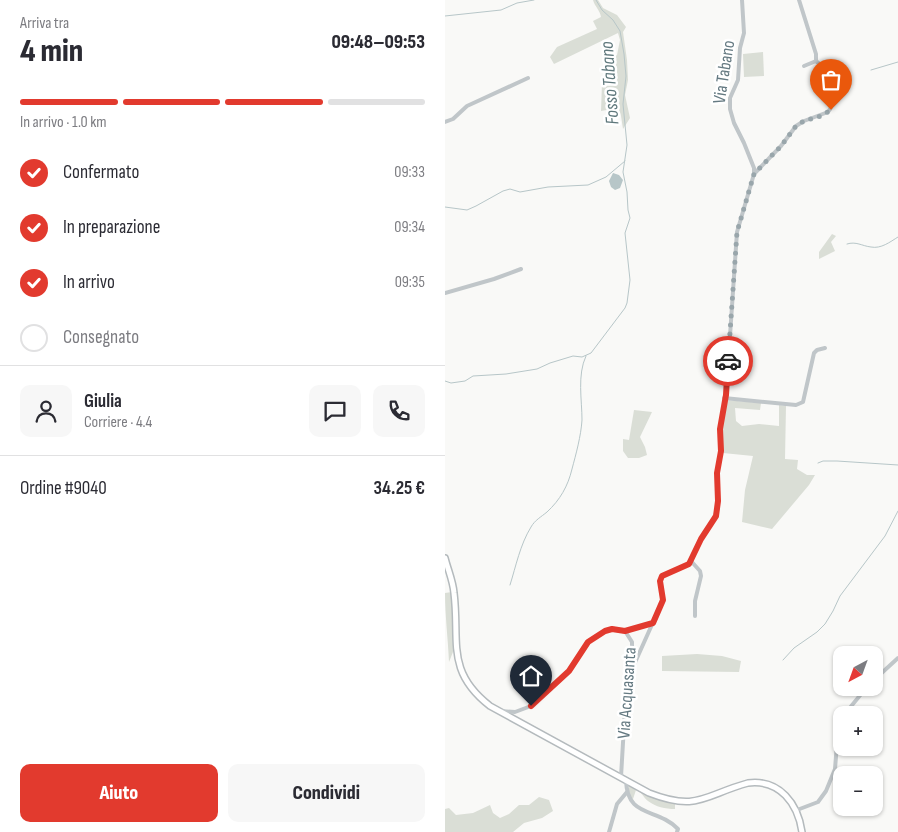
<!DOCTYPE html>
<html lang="it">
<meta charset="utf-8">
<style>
:root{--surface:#fff;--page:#f7f7f7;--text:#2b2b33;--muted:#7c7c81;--line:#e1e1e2;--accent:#e23a2e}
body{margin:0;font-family:"Sofia Sans Condensed",sans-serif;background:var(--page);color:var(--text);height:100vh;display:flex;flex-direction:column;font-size:19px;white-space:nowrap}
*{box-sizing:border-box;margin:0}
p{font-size:16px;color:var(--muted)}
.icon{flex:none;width:28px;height:28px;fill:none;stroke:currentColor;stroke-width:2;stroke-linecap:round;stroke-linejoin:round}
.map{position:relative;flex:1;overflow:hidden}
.details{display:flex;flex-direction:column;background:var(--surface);width:445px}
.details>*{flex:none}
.needle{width:32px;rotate:221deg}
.fabs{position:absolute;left:388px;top:646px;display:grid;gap:10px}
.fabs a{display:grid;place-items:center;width:50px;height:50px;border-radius:10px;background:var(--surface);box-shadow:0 1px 4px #0004;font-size:25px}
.pin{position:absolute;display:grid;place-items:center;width:42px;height:42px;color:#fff;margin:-51px -21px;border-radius:50% 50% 50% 0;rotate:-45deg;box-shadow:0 0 5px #0007}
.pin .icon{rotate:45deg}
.courier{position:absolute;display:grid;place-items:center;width:50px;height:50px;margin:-25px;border:4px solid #e23a2e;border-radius:50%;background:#fff;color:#222;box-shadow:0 1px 6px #0007}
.head em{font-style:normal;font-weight:800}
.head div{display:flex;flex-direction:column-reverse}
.head{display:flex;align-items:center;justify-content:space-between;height:85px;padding:0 20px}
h1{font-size:32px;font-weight:800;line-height:38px}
.bar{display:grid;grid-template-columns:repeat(4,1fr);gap:8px 5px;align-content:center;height:60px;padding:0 20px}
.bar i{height:6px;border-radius:4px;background:var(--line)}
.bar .selected{background:var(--accent)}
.bar p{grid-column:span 4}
.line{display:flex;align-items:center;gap:12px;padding:0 20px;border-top:1px solid var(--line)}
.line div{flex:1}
.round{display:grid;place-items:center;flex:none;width:52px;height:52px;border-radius:10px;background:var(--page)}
ol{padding:0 20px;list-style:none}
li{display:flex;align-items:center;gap:15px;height:55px}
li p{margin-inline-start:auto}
li .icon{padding:5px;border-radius:50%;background:var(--accent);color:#fff;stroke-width:4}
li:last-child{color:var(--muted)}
li i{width:28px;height:28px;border:2px solid var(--line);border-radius:50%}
.primary-button{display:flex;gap:10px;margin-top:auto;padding:10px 20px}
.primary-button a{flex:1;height:58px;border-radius:10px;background:var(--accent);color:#fff;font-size:20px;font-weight:800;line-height:58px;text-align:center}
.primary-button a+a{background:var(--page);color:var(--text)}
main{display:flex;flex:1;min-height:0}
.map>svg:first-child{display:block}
</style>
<main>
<section class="details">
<div class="head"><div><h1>4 min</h1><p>Arriva tra</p></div><em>09:48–09:53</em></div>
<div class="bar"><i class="selected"></i><i class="selected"></i><i class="selected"></i><i></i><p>In arrivo · 1.0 km</p></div>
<ol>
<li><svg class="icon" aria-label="check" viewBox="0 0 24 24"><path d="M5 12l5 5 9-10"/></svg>Confermato<p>09:33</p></li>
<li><svg class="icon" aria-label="check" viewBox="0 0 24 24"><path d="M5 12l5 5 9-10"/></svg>In preparazione<p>09:34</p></li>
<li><svg class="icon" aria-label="check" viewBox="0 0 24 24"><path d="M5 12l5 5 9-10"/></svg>In arrivo<p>09:35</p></li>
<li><i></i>Consegnato</li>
</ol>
<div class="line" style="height:90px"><a class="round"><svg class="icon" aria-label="person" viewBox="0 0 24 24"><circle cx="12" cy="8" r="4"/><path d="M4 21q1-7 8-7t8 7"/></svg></a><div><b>Giulia</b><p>Corriere · 4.4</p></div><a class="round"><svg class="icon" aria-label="chat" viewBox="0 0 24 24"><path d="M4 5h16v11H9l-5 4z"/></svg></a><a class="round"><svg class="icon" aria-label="phone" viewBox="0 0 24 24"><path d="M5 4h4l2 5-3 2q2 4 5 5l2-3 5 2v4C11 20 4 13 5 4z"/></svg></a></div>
<div class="line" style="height:65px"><div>Ordine #9040</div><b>34.25 €</b></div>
<div class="primary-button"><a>Aiuto</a><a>Condividi</a></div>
</section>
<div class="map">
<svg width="453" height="832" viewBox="0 0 453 832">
<rect width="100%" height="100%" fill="#f9f9f7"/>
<g fill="#daded6">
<path d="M 148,0 L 153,0 L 158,8 L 172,15 L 181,27 L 178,32 L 182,60 L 183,80 L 180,95 L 185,118 L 178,129 L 176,116 L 173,108 L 156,111 L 157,83 L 162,73 L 159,61 L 172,55 L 175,40 L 173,33 L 109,64 L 105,57 L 112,47 L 152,29 L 148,21 L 156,17 C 155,10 150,7 148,0 Z"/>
<path d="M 318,52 L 319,76 L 299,77 L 298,54 Z"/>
<path d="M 387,234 L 391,236 L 386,242 L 390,251 L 374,259 L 374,252 Z"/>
<path d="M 280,400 L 316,403 L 315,410 L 290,408 L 291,421 L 297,426 L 314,424 L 334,426 L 334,405 L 341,406 L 340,459 L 353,460 L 352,469 L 362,475 L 370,475 L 364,485 L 327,529 L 297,522 L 300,490 L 308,456 L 278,453 L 276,427 Z"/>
<path d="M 189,410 L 207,412 L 195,437 L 200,447 L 202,455 L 194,458 L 183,458 L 178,451 L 178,439 L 184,440 Z"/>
<path d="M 7,592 L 8,652 L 4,662 C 3,638 0,616 0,593 Z"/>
<path d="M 252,654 L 277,656 L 296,661 L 294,672 L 217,671 L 217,656 Z"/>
<path d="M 183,785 L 209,798 L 230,804 L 230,809 C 220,809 211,807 203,801 C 198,797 197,792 191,790 L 188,799 L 190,803 L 185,797 Z"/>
<path d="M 94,797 L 104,800 L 108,811 L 97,818 L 79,823 L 68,832 L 0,832 L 0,809 L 4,808 L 11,815 L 28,813 L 45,805 L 48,813 L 55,818 L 64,814 L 74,805 L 84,805 Z"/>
</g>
<path fill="#b7c6c8" d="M 168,173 L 174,175 L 178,180 L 175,188 L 170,190 L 166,187 L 164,181 Z"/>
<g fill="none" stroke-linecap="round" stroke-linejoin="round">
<g stroke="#b7c6c8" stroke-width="1">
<path d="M 0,16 L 56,10 L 72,3 L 89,0"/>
<path d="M 426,70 L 453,62"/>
<path d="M 0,207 L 22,210 L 31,206 L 58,191 L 65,189 L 75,192 L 103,187 L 143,185 L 161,177 L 180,161"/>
<path d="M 402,244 C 411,241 417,246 426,247 C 436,249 445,242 453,237"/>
<path d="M 0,381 L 6,383 L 20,381 L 28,376 L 61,374 L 92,369 L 105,363 L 128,356 L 137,357 L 146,353 L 180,308 L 182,303 L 185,280 L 180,233 L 185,218 L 183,210 L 182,192 L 178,172 L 182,145 L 178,104 L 181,76 L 179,54 L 175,31 L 168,20 L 157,10 L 151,0"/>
<path d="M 373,463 L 378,461 L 392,461 L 453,465"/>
<path d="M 65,585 C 71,566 75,545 86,527 C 90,520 96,517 102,512 C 115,500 123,486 127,469 C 131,454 136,436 137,420 C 137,400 132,375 141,356"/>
<path d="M 338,660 L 349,648 L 372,632 L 380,624 L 388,611 L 395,596 L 440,536 L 453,511"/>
</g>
<defs>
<path id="major" d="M 0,558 C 3,570 8,581 9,593 C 15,641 0,671 45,706 L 204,793 C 253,812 259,795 303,783 C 335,779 353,804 357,832"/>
</defs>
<use href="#major" stroke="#b4babd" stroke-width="8"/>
<g stroke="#c0c6c9" stroke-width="4">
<path d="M 359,66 L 371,61"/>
<path d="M 0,122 L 8,119 L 22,106 L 83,78"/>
<path d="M 309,174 L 336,146 L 351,126 L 359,121 L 383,112 C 395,98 385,71 371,61 L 371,54 L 354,0"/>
<path d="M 0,293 L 49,279 L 76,269"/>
<path d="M 279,398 L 351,405 L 358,402 L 369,353 L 372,350 L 380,348"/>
<path d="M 246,561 L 255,571 L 256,576 L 250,601 L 250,616"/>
<path d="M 180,631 L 208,623"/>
<path d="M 185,668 L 188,667 L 218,600 L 215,581 L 217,576 L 244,564 L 256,539 L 268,521 L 273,508 L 272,473 L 276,451 L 275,429 L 281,395 L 292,232 L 309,174 L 309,168 L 299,143 L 289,123 L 285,109 L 285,98 L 293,80 L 295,48 L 299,33 L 297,0"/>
<path d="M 429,680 L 453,658"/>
<path d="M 55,711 L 70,712 L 86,706 L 124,671 L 143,642 L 160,631 L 167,629 L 180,631 L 187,642 L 187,650 L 181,691 L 176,777"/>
<path d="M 399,715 L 421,688"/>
<path d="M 181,780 C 182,819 212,807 233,829 L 232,832"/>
<path d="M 352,810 L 373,802 L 381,791 L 390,769 L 393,731 L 396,720"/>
<path d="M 164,832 L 172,804 L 182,792"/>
</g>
<use href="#major" stroke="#fff" stroke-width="5"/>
</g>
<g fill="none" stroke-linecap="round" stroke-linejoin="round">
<path stroke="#99a6ab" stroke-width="5" stroke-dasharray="0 9" d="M 283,361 L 292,232 L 309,174 L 336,146 L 351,126 L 359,121 L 376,116 L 386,110"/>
<path stroke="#e23a2e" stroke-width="6" d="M 86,706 L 124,671 L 143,642 L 160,631 L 167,629 L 180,631 L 208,623 L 218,600 L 215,581 L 217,576 L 244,564 L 256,539 L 271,516 L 273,501 L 272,473 L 276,451 L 275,429 L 281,395 L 283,361"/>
</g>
<g text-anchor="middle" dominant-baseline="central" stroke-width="5" stroke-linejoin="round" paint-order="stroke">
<g font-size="18" fill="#657a82" stroke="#fff">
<text transform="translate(279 72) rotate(-81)">Via Tabano</text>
<text transform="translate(182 693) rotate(-86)">Via Acquasanta</text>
</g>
<g font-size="19" font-style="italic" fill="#5f787c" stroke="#fff">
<text transform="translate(165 83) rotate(-94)">Fosso Tabano</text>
</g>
</g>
</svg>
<div class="fabs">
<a><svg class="needle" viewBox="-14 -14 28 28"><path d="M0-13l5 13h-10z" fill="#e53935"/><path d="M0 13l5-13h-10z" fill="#7c7c81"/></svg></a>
<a>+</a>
<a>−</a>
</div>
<div class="pin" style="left:386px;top:110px;background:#ea580c"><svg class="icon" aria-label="bag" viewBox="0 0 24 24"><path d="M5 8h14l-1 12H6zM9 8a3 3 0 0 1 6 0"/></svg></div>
<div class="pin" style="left:86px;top:706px;background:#1f2937"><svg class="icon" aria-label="home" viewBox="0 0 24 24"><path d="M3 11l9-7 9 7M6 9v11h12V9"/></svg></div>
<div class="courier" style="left:283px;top:361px"><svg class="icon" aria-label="car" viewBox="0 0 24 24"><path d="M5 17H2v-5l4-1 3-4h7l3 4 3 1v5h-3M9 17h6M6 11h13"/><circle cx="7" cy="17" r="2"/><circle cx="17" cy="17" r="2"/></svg></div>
</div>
</main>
